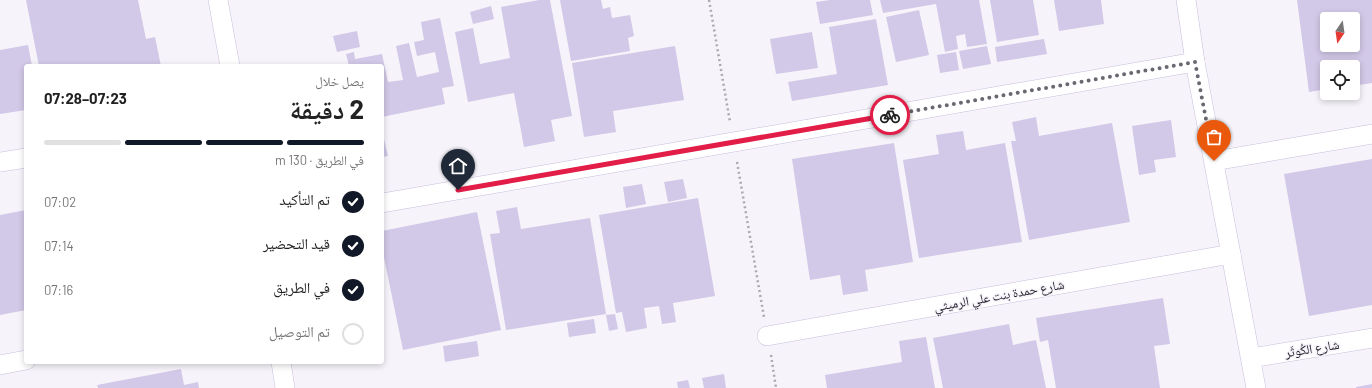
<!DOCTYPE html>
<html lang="ar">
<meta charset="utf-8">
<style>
:root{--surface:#fff;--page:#f2f2f2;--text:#222;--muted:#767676;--line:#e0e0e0;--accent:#111827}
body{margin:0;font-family:Barlow,"Noto Naskh Arabic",sans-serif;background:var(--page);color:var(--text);direction:rtl;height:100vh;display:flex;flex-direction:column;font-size:15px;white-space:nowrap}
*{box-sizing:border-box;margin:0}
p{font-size:13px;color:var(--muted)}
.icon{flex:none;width:22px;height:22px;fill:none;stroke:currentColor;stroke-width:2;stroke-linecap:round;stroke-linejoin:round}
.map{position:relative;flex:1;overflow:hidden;direction:ltr}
.drawer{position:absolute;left:24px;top:64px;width:360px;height:300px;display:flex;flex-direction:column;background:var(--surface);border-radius:4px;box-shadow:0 2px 6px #0003;direction:rtl}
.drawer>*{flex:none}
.needle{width:26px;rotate:193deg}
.tools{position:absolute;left:1320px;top:12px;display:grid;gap:8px}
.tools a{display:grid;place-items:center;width:40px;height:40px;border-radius:4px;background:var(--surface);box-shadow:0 2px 6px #0003;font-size:20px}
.pin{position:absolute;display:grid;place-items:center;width:34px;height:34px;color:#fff;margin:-41px -17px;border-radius:50% 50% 50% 0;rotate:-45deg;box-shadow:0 0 4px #0007}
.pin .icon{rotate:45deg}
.courier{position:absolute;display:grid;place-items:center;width:40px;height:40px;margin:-20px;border:3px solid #e11d48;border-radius:50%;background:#fff;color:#222;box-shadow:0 1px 5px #0007}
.overview em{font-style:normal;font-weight:700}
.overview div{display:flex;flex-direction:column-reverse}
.overview{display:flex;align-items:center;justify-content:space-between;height:68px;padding:0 20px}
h1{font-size:26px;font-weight:700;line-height:30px}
.bar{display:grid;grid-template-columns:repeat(4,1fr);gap:6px 4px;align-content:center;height:48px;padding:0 20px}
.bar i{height:5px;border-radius:3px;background:var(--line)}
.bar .selected{background:var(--accent)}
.bar p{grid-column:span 4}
ol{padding:0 20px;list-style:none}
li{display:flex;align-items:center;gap:12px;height:44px}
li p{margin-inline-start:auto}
li .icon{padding:4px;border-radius:50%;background:var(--accent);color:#fff;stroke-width:4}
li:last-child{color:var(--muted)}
li i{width:22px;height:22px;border:2px solid var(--line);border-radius:50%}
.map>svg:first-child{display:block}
</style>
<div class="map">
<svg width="1372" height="388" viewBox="0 0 1372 388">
<rect width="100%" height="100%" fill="#f6f4fa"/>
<g fill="#d2c8e7" fill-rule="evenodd">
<path d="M 26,0 L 138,0 L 146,39 L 155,37 L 161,66 L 39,66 Z"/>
<path d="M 539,0 L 550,0 L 572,116 L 551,120 L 555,141 L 524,147 L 514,93 L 468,102 L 455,32 L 473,28 L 480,64 L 510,58 L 501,7 Z"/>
<path d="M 560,0 L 601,0 L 603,9 L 610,7 L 612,18 L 630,15 L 634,36 L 628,38 L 630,51 L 571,61 Z"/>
<path d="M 830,0 L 870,0 L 873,15 L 820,24 L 816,2 Z"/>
<path d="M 880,0 L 979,0 L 987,44 L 967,47 L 965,34 L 956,36 L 958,49 L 945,52 L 936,4 L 883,13 Z"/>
<path d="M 990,0 L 1033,0 L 1039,35 L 997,42 Z"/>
<path d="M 1054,0 L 1101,0 L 1104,24 L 1059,31 Z"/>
<path d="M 1297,0 L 1372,0 L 1372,83 L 1353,86 L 1353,67 L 1327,67 L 1327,89 L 1309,92 ZM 1327,19 L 1353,19 L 1353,45 L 1327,45 Z"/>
<path d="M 491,6 L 494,19 L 473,24 L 470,12 Z"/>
<path d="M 919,10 L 929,55 L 896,62 L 886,17 Z"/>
<path d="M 440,18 L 454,86 L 442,88 L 445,104 L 382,117 L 382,66 L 349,66 L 346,54 L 354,52 L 355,59 L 382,54 L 388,82 L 403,80 L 396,46 L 409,43 L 417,77 L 439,72 L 435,52 L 417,56 L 414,42 L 424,40 L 421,22 Z"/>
<path d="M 876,19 L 888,85 L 792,101 L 788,82 L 837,74 L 829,27 Z"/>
<path d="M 357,31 L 360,47 L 337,52 L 333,36 Z"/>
<path d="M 812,32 L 818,68 L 776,74 L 770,39 Z"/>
<path d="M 1044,39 L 1047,54 L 997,62 L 995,47 Z"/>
<path d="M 28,45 L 32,66 L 26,66 L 26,110 L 0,114 L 0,50 Z"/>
<path d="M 675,46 L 684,100 L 613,111 L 616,132 L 584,137 L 572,63 Z"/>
<path d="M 987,46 L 991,64 L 963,69 L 959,51 Z"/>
<path d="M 956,52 L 959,70 L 940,73 L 937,55 Z"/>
<path d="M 1036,117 L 1039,136 L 1112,123 L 1130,222 L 1029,240 L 1011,141 L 1016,141 L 1012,122 Z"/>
<path d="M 1171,120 L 1176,157 L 1154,160 L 1156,172 L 1139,175 L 1132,126 Z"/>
<path d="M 382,131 L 388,156 L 382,157 Z"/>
<path d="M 963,131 L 966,150 L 1005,143 L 1022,242 L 919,258 L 903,160 L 939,154 L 936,135 Z"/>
<path d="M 894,143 L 913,262 L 865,270 L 868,291 L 843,295 L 840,275 L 810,280 L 792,159 Z"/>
<path d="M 1372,159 L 1372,305 L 1309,316 L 1284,174 Z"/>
<path d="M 683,179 L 687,198 L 668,202 L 664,182 Z"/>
<path d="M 642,184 L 646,204 L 626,208 L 623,187 Z"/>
<path d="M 698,198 L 715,296 L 673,303 L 676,322 L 662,324 L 659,306 L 644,308 L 647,328 L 626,332 L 622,312 L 616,313 L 599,215 Z"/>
<path d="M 517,207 L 521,229 L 590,218 L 606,314 L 506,330 L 490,234 L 500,233 L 496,211 Z"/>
<path d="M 26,210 L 26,310 L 0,315 L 0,215 Z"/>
<path d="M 477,212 L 501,330 L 403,350 L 382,248 L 382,231 Z"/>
<path d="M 1163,298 L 1170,344 L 1154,346 L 1160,388 L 1056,388 L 1048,340 L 1040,342 L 1036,318 Z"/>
<path d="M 615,314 L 618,329 L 609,331 L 606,315 Z"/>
<path d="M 594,319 L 596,333 L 569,337 L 567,323 Z"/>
<path d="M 1009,324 L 1013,345 L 1036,340 L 1046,388 L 943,388 L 933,338 Z"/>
<path d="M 926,337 L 935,388 L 827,388 L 825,375 L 902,362 L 899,341 Z"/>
<path d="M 477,341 L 479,356 L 445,362 L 443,346 Z"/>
<path d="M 181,369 L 184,385 L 198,382 L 199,388 L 98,388 L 97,385 Z"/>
<path d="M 724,374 L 726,388 L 704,388 L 702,378 Z"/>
<path d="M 688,380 L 690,388 L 678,388 L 677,382 Z"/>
<path d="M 1372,384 L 1372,388 L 1356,388 L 1356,387 Z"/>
</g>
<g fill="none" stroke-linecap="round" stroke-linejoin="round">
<defs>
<g id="street">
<path d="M 218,0 L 230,66"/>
<path d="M 1186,0 L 1195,62 L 1256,388"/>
<path d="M 1214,161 L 1372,134"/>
<path d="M 0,162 L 26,158"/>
<path d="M 382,203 L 1195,62"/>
<path d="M 767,336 L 1231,254"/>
<path d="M 1251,358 L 1372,338"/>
<path d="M 281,362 L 285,388"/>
<path d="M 0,365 L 26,360"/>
</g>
</defs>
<use href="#street" stroke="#c8bedc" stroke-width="20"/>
<g stroke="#aba8b0" stroke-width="2.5" stroke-dasharray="2 3" stroke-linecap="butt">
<path d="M 709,0 L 730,122"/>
<path d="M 737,162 L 764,317"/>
<path d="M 771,355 L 776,388"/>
</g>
<use href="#street" stroke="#fff" stroke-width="19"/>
</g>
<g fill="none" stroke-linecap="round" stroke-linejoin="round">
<path stroke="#6a6770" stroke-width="4" stroke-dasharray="0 7.2" d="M 890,115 L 1195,62 L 1214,161"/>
<path stroke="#e11d48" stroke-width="5" d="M 458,190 L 890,115"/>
</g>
<g text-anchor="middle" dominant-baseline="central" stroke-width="3" stroke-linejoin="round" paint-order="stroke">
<g font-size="13" fill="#1f1b26" stroke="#f6f4fa">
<text transform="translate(999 295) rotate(-10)">شارع حمدة بنت علي الرميثي</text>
<text transform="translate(1312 348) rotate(-9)">شارع الكُوثَر</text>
</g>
</g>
</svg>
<div class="tools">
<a><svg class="needle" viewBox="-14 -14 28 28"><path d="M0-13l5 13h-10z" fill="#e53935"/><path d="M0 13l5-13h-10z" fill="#767676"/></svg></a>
<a><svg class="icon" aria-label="locate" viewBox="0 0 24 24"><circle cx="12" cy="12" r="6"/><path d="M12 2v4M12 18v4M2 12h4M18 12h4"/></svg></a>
</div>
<div class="pin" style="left:1214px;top:161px;background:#ea580c"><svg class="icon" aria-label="bag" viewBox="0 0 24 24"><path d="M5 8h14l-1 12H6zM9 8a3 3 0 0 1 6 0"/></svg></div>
<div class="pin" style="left:458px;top:190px;background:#1f2937"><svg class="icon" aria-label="home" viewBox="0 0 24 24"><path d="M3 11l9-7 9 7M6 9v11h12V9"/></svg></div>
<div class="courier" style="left:890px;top:115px"><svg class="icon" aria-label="bike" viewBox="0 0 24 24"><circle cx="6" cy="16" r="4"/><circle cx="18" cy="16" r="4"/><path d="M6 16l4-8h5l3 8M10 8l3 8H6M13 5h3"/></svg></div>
<section class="drawer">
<div class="overview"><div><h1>2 دقيقة</h1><p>يصل خلال</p></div><em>07:23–07:28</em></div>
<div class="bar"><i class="selected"></i><i class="selected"></i><i class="selected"></i><i></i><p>في الطريق · 130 m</p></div>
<ol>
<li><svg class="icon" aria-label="check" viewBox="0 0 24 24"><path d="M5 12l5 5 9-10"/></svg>تم التأكيد<p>07:02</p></li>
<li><svg class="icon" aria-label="check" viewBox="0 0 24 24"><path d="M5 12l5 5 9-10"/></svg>قيد التحضير<p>07:14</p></li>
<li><svg class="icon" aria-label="check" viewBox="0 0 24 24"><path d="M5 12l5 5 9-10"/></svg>في الطريق<p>07:16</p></li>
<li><i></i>تم التوصيل</li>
</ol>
</section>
</div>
